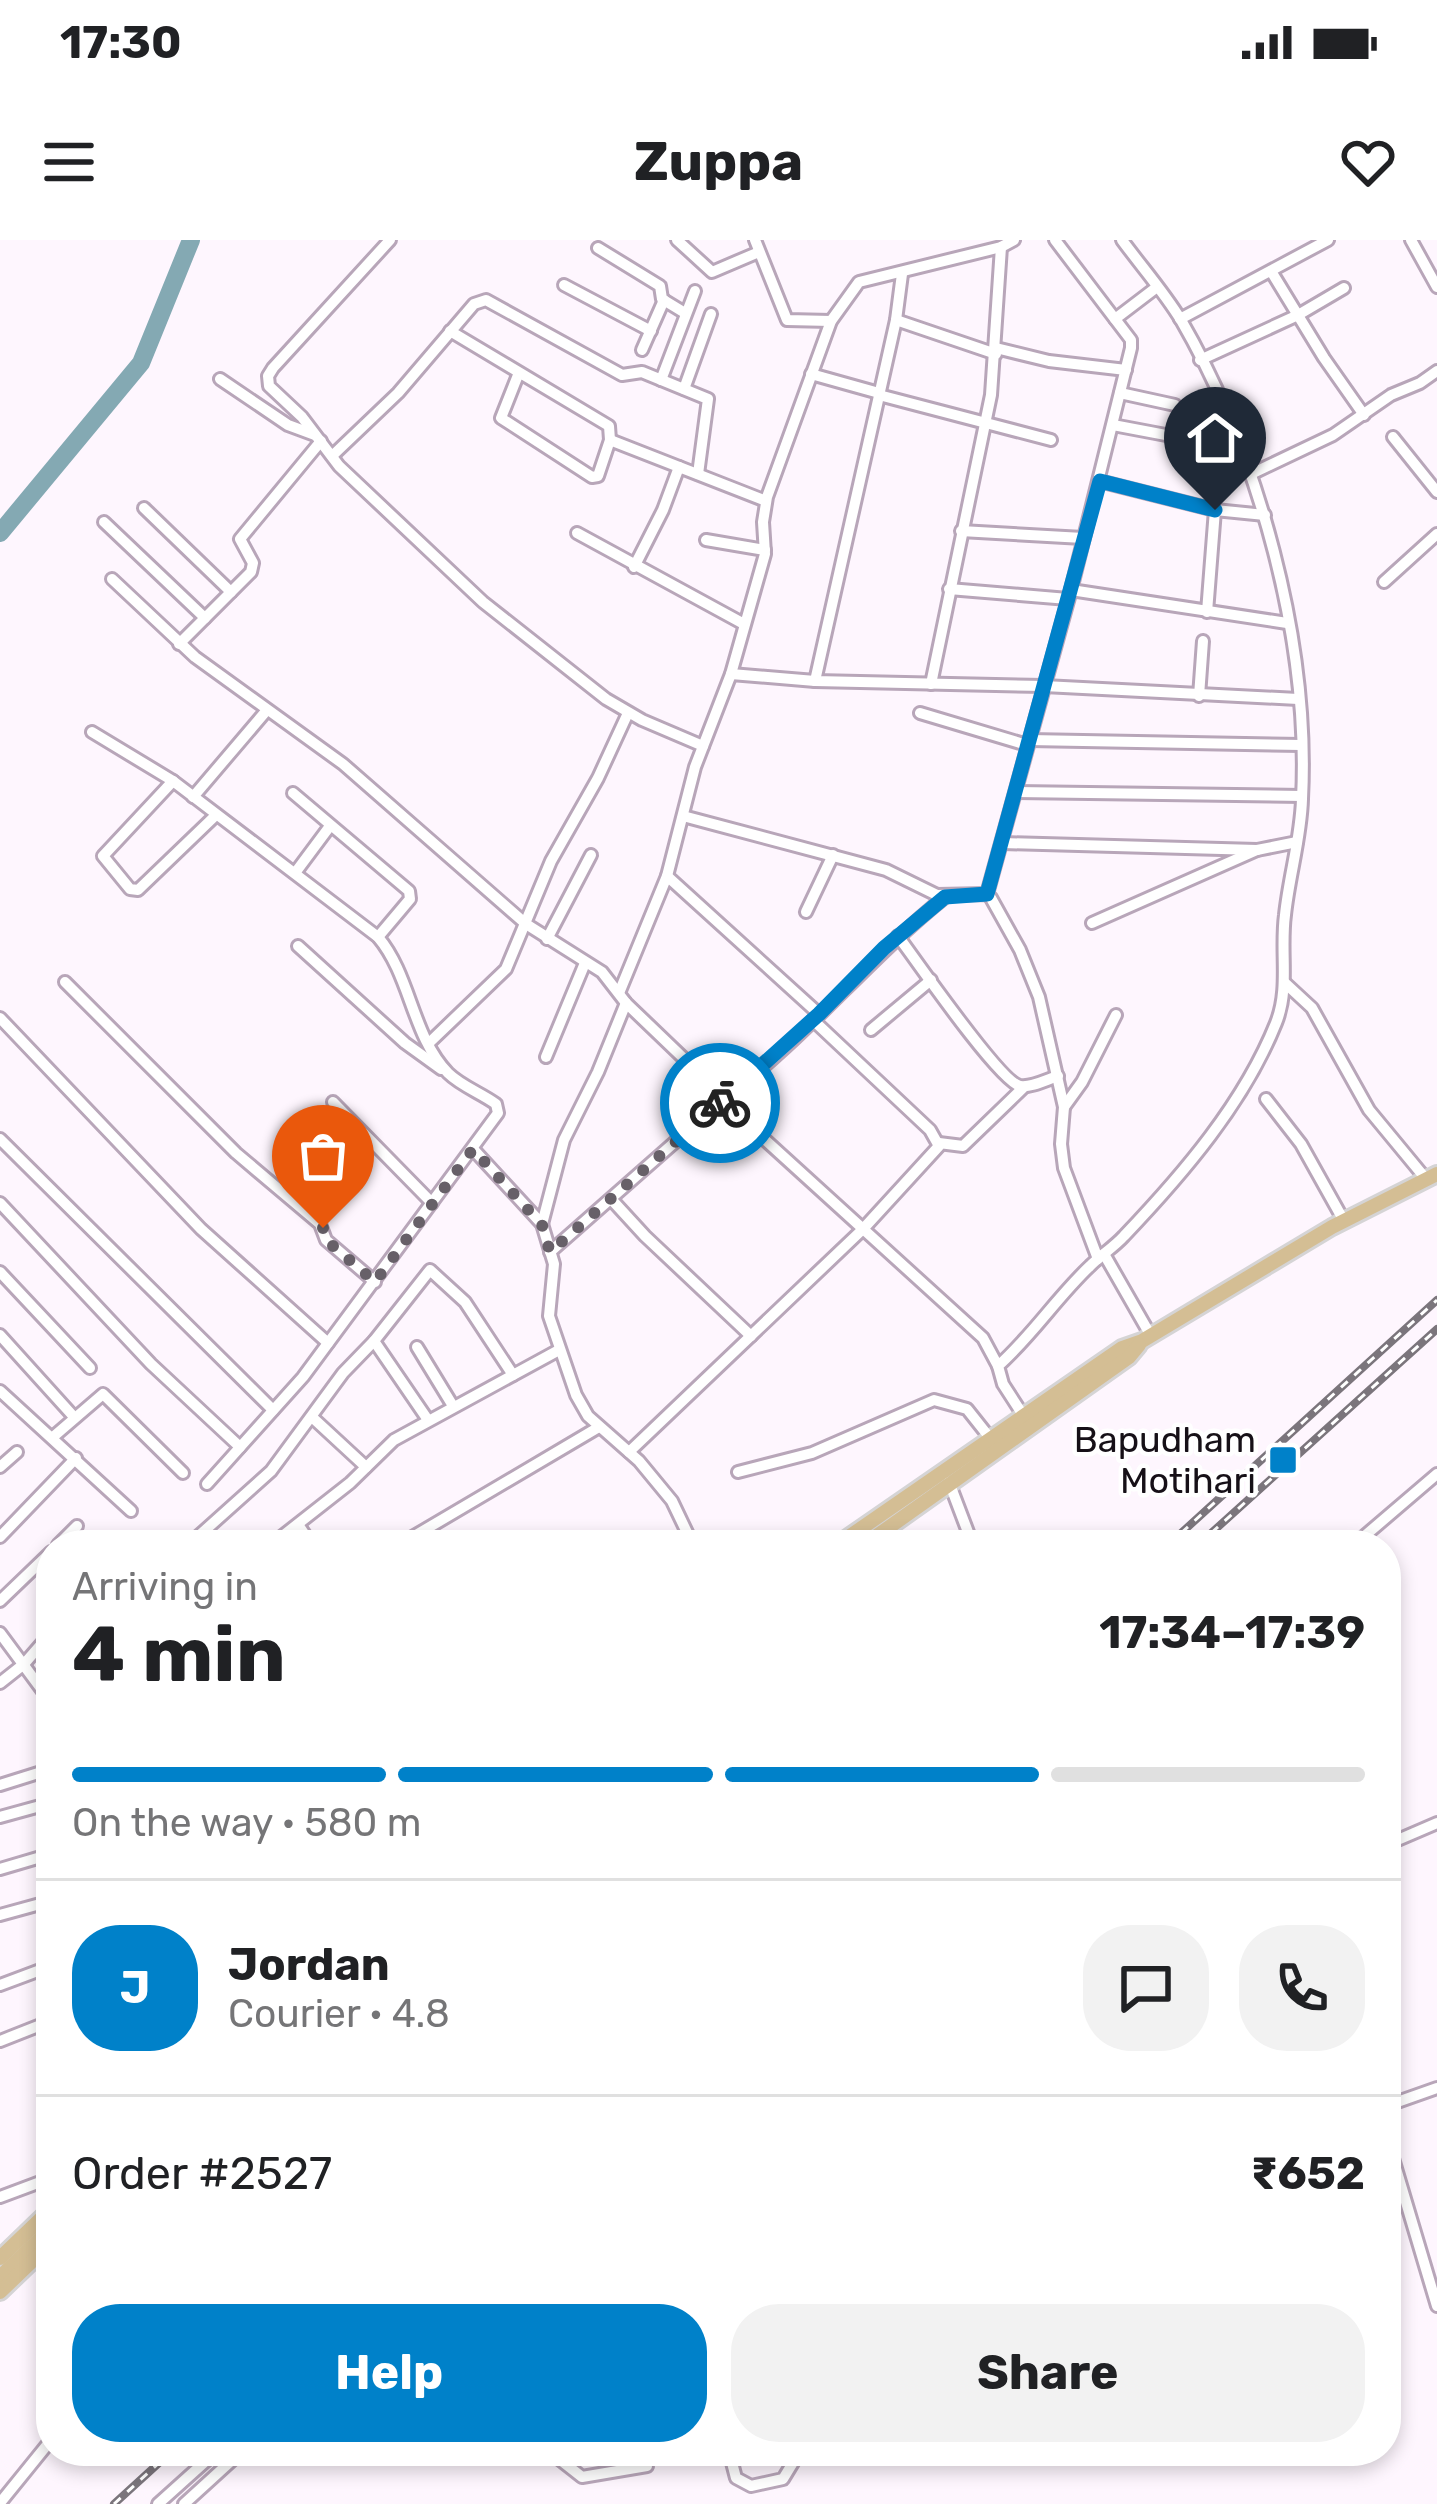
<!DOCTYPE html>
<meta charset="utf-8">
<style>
:root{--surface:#fff;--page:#f2f2f2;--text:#202124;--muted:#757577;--line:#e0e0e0;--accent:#0081c9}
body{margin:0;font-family:Rubik,sans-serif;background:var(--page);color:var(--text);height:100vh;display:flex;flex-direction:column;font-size:45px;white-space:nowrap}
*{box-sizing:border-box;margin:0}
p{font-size:39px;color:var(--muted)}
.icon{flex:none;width:66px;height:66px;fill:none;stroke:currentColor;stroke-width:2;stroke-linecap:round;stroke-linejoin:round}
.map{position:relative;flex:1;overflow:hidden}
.sheet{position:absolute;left:36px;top:1290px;width:1365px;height:936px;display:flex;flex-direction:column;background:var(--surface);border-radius:48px;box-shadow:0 6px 18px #0003}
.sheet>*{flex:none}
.pin{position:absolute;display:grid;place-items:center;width:102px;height:102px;color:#fff;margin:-123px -51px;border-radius:50% 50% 50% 0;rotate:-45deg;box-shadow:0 0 12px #0007}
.pin .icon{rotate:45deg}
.courier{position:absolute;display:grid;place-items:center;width:120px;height:120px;margin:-60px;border:9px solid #0081c9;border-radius:50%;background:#fff;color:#222;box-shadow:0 3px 15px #0007}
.head em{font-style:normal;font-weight:700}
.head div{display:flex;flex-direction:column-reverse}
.head{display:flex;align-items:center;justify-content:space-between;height:204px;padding:0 36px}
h1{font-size:78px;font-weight:700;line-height:90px}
.bar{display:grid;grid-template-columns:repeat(4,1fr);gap:18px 12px;align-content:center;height:144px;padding:0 36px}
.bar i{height:15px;border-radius:9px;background:var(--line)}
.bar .selected{background:var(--accent)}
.bar p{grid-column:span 4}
.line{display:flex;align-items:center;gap:30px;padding:0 36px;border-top:3px solid var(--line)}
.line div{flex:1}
.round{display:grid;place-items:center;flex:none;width:126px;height:126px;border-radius:48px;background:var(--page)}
.action{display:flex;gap:24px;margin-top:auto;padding:24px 36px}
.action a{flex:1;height:138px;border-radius:48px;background:var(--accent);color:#fff;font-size:48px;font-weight:700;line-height:138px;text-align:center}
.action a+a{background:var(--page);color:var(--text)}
.status{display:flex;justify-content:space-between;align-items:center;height:84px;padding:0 60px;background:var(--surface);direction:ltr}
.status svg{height:33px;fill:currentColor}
header{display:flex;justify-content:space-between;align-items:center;height:156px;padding:0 36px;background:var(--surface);font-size:54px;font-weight:700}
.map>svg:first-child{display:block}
</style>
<div class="status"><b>17:30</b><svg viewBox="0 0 49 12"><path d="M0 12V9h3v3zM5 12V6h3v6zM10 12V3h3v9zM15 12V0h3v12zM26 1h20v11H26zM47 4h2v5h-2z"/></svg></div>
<header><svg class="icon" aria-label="menu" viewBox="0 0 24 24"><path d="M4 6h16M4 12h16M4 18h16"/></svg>Zuppa<svg class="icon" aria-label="heart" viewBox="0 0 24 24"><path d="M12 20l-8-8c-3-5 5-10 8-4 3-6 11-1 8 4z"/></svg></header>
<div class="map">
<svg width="1437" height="2264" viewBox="0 0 1437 2264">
<rect width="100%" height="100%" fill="#fef6fe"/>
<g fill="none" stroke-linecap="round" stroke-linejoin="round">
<path stroke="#84a9b3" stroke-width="18" d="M 0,293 L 141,123 L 191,0"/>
<defs>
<g id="minor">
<path d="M 390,0 L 273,128 L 268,136 L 269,146 L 302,177 L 339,226 L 483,362 L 606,459 L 642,480 L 703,506"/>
<path d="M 677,0 L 712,32 L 759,12"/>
<path d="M 755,0 L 787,80 L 831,81"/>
<path d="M 1055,0 L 1115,79"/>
<path d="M 1411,0 L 1437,47"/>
<path d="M 598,8 L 660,46 L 662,59 L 685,73"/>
<path d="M 1271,31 L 1324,118 L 1364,175"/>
<path d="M 564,45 L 651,91"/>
<path d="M 1180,79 L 1328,0"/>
<path d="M 896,80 L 996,114"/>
<path d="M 450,91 L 609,186 L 610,200 L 598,236 L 592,237 L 501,178 L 518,135"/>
<path d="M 996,108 L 1049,121 L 1126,130"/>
<path d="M 642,110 L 664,60"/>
<path d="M 1200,120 L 1298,75 L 1344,48"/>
<path d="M 811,134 L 879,153"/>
<path d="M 220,139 L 288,185 L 315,195"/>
<path d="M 661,140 L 695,51"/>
<path d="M 684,149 L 711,74"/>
<path d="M 1120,153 L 1175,165"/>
<path d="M 879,155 L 1051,200"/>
<path d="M 1113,185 L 1187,199"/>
<path d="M 1393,197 L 1437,252"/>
<path d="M 610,200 L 766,261"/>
<path d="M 332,216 L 398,153 L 474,64 L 486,60 L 622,135 L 642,132 L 708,159 L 698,234"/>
<path d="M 1251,234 L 1333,195 L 1391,155 L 1420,143 L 1437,131"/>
<path d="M 1099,241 L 1215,270 L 1265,275"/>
<path d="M 144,268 L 231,352"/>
<path d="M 104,282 L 205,378"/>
<path d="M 961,291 L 1083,298"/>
<path d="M 577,293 L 744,384"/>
<path d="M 706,300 L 765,310"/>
<path d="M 634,327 L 663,270 L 679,227"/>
<path d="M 112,339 L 195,417 L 343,524 L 526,684 L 602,732 L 626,763 L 725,858 L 550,1012"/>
<path d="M 1384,342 L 1437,294"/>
<path d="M 949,349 L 1068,359"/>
<path d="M 1071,350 L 1287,383"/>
<path d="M 1207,372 L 1215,270"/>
<path d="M 179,404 L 251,332 L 253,323 L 240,299 L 321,201"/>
<path d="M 731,434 L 815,441 L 1044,446 L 1298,459"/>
<path d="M 815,441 L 896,80 L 902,34"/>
<path d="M 931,444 L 991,155 L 1001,7"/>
<path d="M 1199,456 L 1203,401"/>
<path d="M 920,473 L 1027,505"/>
<path d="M 92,492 L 173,541 L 378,697 C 411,736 412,796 448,833 C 461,846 481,853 496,864 L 498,873 L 303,1137 L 207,1244"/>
<path d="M 1029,500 L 1301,505"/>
<path d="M 173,541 L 103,616 L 130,649 L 138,650 L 216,575"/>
<path d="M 1016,552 L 1302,556"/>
<path d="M 293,553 L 409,651 L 410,659 L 378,697"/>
<path d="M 193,557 L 267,470"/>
<path d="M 683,576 L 886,630 L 937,655 L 987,654 L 991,658 L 1020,710 L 1039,757 L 1064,867 L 1061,904 L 1064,928 L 1098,1019"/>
<path d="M 1003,603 L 1257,610"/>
<path d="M 295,633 L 330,586"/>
<path d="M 667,636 L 819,774"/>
<path d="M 987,654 L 1071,350 L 1131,108 L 1131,100 L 1115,79 L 1157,47"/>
<path d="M 945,657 C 868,719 805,798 725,858 L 763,898 L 983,1098 L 998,1126"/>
<path d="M 806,672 L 833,615"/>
<path d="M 1092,683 L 1257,610 L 1297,602"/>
<path d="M 898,696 C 915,719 1000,842 1020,846 C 1031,848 1048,839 1058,836"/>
<path d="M 547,699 L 591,615"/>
<path d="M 298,706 L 405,803 L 441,829"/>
<path d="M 65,742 L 236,913 L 320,984 L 326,1000 L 375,1042"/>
<path d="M 1285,743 L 1312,768 L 1369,870 L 1426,939"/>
<path d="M 619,753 L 667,636 L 695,527 L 731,434 L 765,314 L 763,282 L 767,257 L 831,81 L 859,42 L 1001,7 L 1014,0"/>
<path d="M 0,778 L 201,989 L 328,1103"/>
<path d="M 871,790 L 931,740"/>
<path d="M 430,802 L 506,729 L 551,621 L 598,538 L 628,473"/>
<path d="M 546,817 L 585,723"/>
<path d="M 1266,859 L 1301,904 L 1344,981"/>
<path d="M 333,862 L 432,963"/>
<path d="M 1064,867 L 1082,842 L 1116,775"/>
<path d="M 0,899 L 273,1170"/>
<path d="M 939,903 L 963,906 L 1024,847"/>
<path d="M 473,909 L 542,984 L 554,1024 L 549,1076 L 576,1155 L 588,1176 L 639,1221 L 672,1261 L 693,1305"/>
<path d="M 612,960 L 645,996 L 751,1096"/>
<path d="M 0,963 L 151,1124 L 240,1207"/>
<path d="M 542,984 L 564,900 L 598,832 L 626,763"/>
<path d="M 1104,1014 L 1151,1096"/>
<path d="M 0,1032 L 90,1128"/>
<path d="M 0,1095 L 74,1177"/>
<path d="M 374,1101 L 428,1180"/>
<path d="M 417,1107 L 453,1166"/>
<path d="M 0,1151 L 131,1271"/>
<path d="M 1023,1175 L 1003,1144 L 998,1126 C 1032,1096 1057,1057 1090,1026 C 1101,1015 1114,1007 1124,996 C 1183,934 1244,863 1276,783 C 1290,748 1280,712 1285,675 C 1289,636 1301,598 1302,559 C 1310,402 1259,215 1181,80 C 1164,52 1141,26 1122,0"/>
<path d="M 313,1178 L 366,1227"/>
<path d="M 53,1197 L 103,1154 L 183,1233"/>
<path d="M 629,1212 L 863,989 L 939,906 L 930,890 L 813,780"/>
<path d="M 0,1227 L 17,1212"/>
<path d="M 738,1232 L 812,1213 L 934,1160 L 967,1169 L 990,1198"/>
<path d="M 949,1242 L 971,1300"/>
<path d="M 299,1286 L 312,1305"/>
<path d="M 0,1297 L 76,1218"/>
<path d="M 193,1301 L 271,1231 L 343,1133 L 374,1101 L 430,1030 L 465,1062 L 513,1135"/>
<path d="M 58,1305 L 77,1286"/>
<path d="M 271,1305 L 350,1243 L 394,1200 L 559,1110"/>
<path d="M 399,1305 L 599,1187"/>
<path d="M 1354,1305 L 1437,1234"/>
<path d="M 0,1361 L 51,1312"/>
<path d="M 0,1393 L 51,1462"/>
<path d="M 0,1443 L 24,1424 L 51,1393"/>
<path d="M 0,1545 L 51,1529"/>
<path d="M 0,1577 L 51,1563"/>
<path d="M 1386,1605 L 1437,1583"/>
<path d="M 0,1629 L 51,1614"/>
<path d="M 0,1675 L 51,1661"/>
<path d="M 43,1730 L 51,1749"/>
<path d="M 0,1745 L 51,1726"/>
<path d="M 0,1801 L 51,1781"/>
<path d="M 1386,1866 L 1437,1848"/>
<path d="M 1386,1895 L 1437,2066"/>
<path d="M 0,1957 L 51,1938"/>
<path d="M 549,2211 L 582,2237 L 647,2226"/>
<path d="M 729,2211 L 736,2238 L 751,2246 L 783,2239 L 800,2211"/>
<path d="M 0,2263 L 51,2200"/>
<path d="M 158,2264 L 217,2211"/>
<path d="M 184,2264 L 242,2211"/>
</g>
<g id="major">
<path d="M 837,1305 L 1122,1108 L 1142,1101 L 1332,987 L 1437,934"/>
<path d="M 864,1305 L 1129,1117 L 1139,1105"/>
<path d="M 0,2018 L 51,1969"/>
<path d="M 0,2037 L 51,1988"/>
<path d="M 0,2052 L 51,2003"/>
</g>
</defs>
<use href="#minor" stroke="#b8a6b9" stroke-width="16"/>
<use href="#major" stroke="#d5d4d5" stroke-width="20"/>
<use href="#minor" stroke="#fff" stroke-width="10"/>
<use href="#major" stroke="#d4be94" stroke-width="14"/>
<defs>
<g id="rail">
<path d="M 1168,1305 L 1437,1060"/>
<path d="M 1198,1305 L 1437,1089"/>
<path d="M 114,2264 L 172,2211"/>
</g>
</defs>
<use href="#rail" stroke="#7b757c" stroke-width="8"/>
<use href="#rail" stroke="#fff" stroke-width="3" stroke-dasharray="9" stroke-linecap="butt"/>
</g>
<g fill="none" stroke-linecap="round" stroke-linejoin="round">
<path stroke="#676068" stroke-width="12" stroke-dasharray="0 21.6" d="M 323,988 L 326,1000 L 375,1042 L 473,909 L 542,985 L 550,1012 L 720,863"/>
<path stroke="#0081c9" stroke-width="15" d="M 720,863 L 819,774 L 884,708 L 945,657 L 987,654 L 1100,241 L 1215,270"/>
</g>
<rect fill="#0081c9" stroke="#fff" stroke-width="4.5" x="1268" y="1205" width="30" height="30" rx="6"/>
<g text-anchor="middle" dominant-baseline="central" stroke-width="9" stroke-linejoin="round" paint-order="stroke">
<g font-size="36" fill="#161017" stroke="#fff" text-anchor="end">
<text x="1256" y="1199">Bapudham<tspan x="1256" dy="41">Motihari</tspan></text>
</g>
</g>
</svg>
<div class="pin" style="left:323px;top:988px;background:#ea580c"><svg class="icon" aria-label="bag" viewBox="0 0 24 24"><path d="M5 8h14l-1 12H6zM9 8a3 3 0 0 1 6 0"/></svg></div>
<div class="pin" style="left:1215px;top:270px;background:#1f2937"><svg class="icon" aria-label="home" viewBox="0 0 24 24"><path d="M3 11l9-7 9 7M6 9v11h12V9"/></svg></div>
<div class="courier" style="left:720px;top:863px"><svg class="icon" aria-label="bike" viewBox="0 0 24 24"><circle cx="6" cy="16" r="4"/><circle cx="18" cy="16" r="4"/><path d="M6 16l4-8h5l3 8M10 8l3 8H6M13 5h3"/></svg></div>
<section class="sheet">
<div class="head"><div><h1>4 min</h1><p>Arriving in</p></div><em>17:34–17:39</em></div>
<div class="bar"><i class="selected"></i><i class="selected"></i><i class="selected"></i><i></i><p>On the way · 580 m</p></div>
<div class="line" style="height:216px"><b class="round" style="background:var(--accent);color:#fff">J</b><div><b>Jordan</b><p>Courier · 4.8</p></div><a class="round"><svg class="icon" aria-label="chat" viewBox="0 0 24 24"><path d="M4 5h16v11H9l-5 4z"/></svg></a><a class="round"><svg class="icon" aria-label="phone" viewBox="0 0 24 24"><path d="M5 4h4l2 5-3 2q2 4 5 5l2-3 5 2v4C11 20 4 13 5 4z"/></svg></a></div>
<div class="line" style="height:156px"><div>Order #2527</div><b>₹652</b></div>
<div class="action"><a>Help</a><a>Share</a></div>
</section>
</div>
